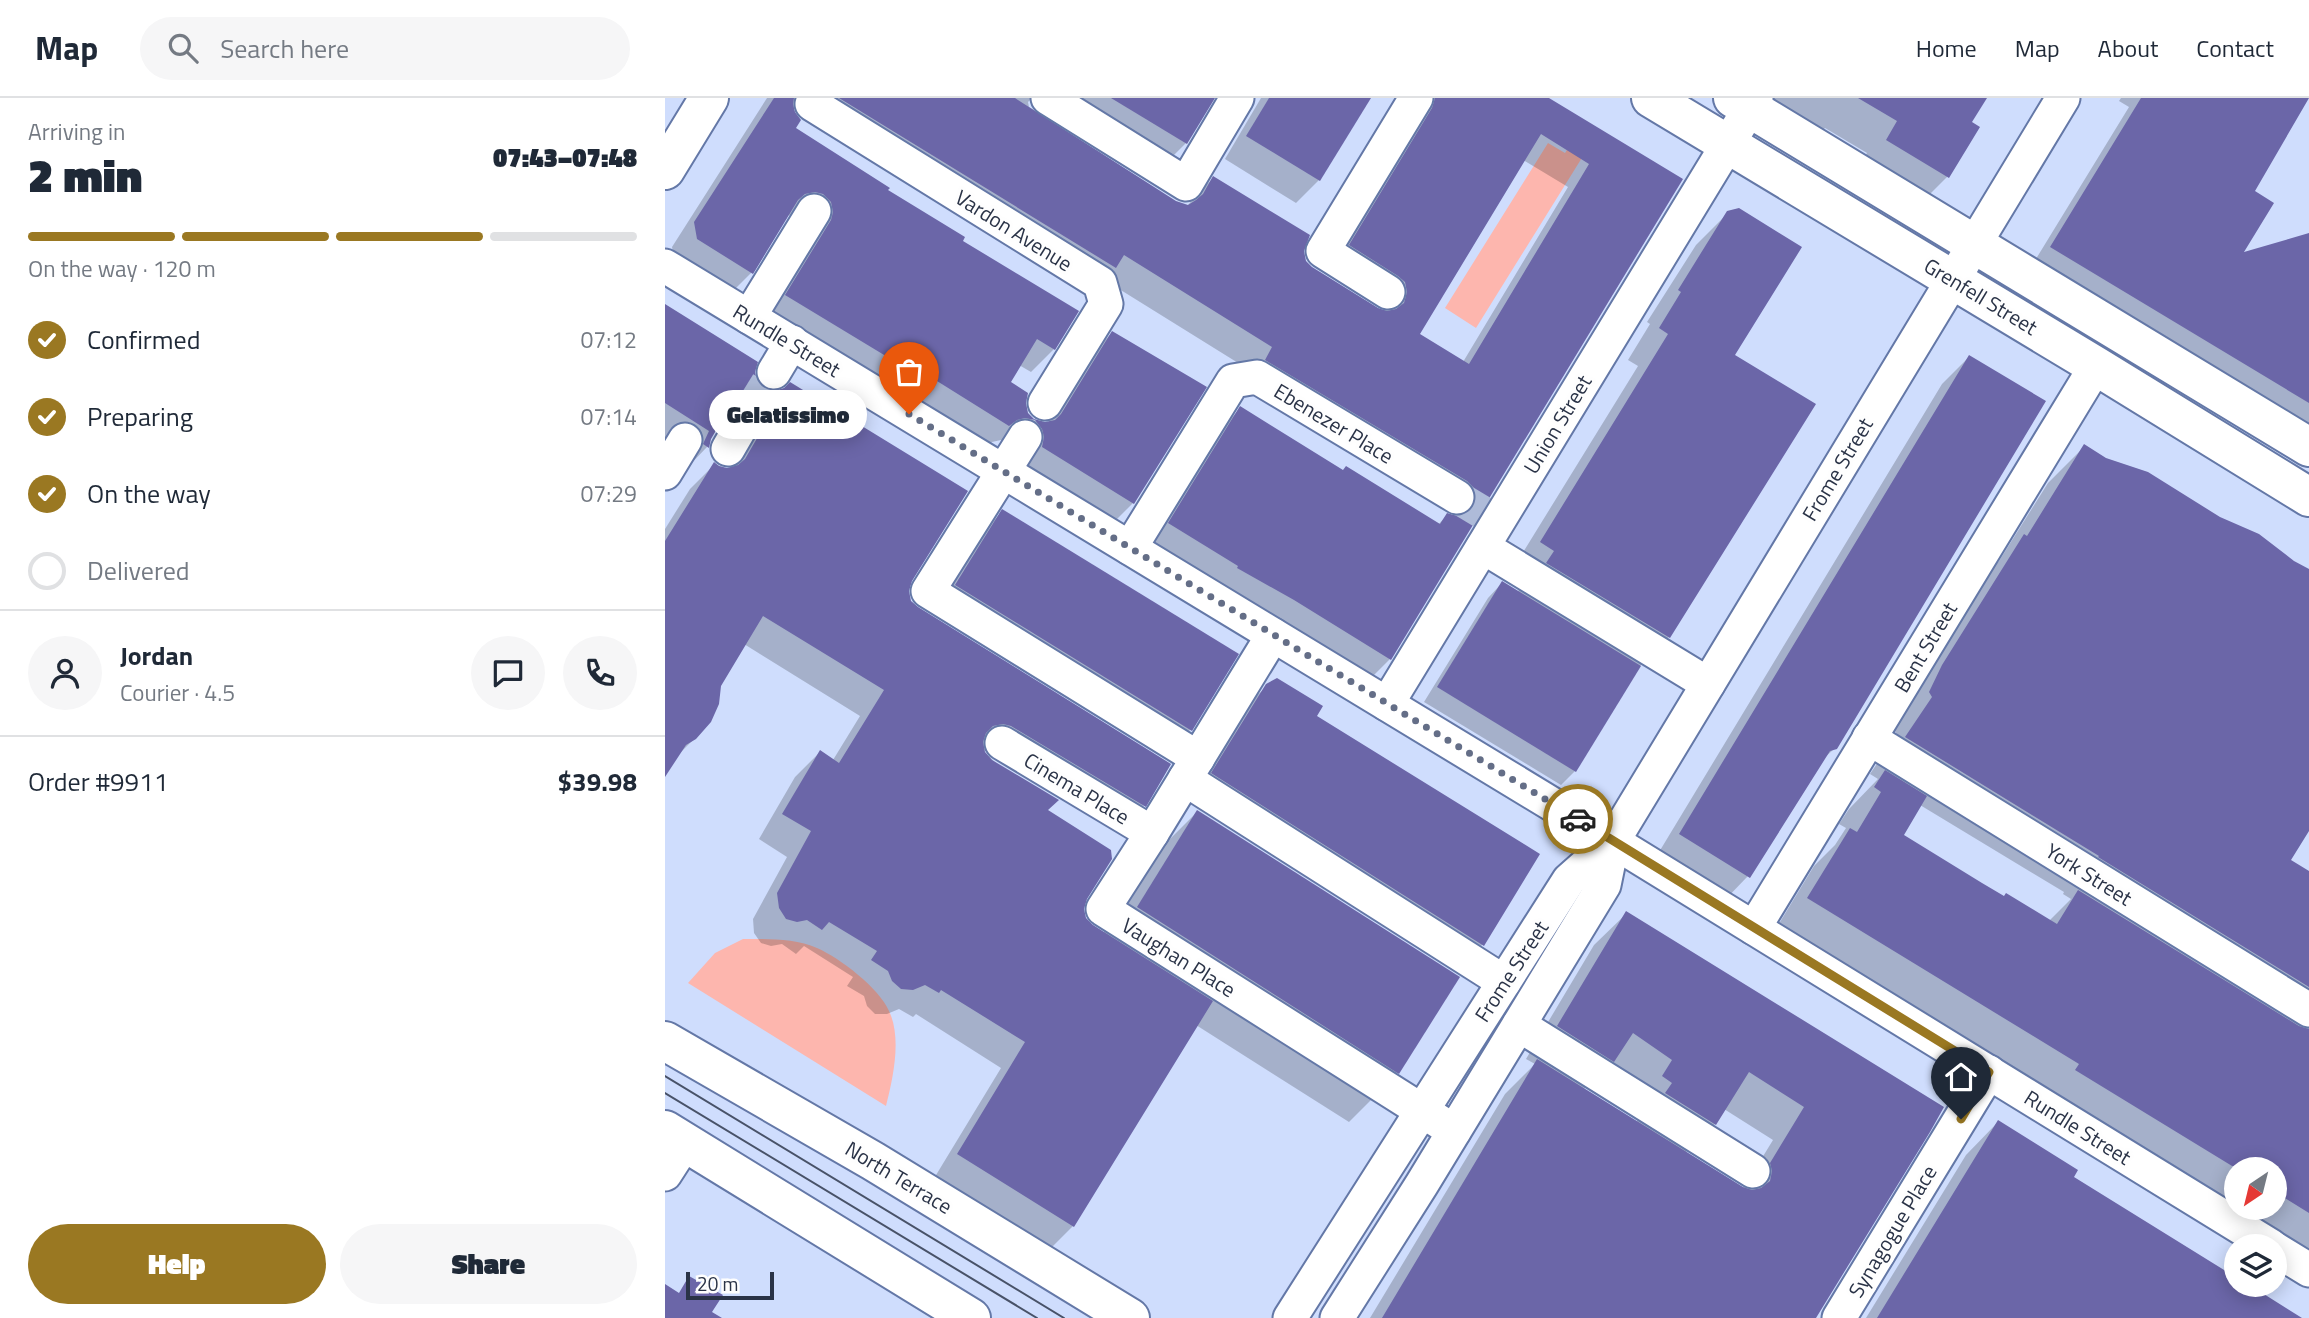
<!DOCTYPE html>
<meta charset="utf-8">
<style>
:root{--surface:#fff;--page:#f6f6f7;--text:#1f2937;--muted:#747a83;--line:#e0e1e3;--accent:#9a7822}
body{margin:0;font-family:"Titillium Web",sans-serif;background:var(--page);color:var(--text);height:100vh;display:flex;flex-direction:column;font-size:26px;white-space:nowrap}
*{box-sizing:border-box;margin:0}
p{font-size:23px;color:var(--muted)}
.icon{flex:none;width:38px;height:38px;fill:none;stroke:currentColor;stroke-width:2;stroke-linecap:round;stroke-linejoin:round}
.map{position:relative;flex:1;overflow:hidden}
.panel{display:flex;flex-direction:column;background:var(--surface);width:665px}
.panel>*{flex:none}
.needle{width:46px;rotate:215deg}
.fabs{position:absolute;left:1559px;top:1059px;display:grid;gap:14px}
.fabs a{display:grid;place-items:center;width:63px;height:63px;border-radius:50%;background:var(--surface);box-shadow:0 4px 18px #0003;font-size:35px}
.scale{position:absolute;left:21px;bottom:18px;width:88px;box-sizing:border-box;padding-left:7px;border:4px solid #2a3347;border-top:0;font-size:19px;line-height:24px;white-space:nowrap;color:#2a3347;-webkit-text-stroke:5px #fefefe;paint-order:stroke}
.pin{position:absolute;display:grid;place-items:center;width:60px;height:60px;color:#fff;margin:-72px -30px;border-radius:50% 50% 50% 0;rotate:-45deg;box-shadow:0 0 7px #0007}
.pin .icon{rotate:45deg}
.courier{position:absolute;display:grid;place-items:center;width:70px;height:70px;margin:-35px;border:5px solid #9a7822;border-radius:50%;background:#fff;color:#222;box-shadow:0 2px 9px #0007}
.bubble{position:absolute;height:49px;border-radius:24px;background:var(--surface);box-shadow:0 4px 18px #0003;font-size:23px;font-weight:800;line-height:49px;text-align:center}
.headline em{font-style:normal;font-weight:800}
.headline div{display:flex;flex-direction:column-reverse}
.headline{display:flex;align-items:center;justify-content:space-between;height:119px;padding:0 28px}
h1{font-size:46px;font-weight:800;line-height:52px}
.bar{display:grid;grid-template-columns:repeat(4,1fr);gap:10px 7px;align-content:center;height:84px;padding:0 28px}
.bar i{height:9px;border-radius:5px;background:var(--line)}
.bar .on{background:var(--accent)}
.bar p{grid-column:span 4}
.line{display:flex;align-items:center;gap:18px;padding:0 28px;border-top:2px solid var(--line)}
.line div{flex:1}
.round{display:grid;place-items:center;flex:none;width:74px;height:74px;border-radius:37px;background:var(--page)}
ol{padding:0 28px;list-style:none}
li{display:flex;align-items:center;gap:21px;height:77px}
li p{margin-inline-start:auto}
li .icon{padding:7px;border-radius:50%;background:var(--accent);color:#fff;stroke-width:4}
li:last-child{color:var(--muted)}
li i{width:38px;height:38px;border:4px solid var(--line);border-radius:50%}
.action{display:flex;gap:14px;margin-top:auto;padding:14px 28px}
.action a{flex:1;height:80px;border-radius:42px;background:var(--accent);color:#fff;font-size:28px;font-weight:800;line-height:80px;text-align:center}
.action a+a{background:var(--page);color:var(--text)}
header{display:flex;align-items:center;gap:42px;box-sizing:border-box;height:98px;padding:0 35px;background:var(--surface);border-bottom:2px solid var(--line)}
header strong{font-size:33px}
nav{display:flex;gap:38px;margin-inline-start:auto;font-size:24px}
.search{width:490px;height:63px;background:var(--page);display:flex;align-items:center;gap:18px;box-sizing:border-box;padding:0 24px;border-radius:38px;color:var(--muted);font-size:26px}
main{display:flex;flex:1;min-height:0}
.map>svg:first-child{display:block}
</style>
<header>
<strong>Map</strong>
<div class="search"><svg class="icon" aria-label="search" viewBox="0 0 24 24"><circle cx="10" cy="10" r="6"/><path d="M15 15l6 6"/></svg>Search here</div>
<nav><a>Home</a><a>Map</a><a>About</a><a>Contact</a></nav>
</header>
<main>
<section class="panel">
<div class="headline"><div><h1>2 min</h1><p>Arriving in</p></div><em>07:43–07:48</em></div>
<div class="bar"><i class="on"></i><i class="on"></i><i class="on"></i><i></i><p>On the way · 120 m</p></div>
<ol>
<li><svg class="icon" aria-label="check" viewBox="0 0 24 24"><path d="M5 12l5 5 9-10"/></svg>Confirmed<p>07:12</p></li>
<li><svg class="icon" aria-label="check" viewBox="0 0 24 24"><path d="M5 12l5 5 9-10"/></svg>Preparing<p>07:14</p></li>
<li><svg class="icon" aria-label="check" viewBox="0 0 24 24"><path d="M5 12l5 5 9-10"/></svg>On the way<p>07:29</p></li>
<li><i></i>Delivered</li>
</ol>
<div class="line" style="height:126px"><a class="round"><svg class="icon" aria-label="person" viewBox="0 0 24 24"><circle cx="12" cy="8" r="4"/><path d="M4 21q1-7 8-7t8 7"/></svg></a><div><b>Jordan</b><p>Courier · 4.5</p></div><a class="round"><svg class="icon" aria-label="chat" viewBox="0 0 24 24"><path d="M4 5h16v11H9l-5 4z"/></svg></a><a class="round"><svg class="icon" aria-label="phone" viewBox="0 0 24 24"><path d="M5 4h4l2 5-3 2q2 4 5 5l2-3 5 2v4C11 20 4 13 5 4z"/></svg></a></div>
<div class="line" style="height:91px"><div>Order #9911</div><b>$39.98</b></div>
<div class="action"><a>Help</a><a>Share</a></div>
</section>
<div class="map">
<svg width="1644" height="1220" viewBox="0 0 1644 1220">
<rect width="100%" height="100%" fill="#cfddfd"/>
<g fill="#fdb6ae">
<path d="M 919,25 L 933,34 L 811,230 L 780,210 L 883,45 L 900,55 Z"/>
<path d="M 78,841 C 101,841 130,840 152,850 C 175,860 214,890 224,913 C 237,940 228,980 221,1008 L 23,885 L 50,855 Z"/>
</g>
<g fill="#0003" fill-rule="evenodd">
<path d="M 102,0 L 367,0 L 363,4 L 364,9 L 511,104 L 522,108 L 548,80 L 637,153 L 640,163 L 646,170 L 719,214 L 718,209 L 663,170 L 763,0 L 882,0 L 1016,82 L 725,561 L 702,584 L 481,449 L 553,333 L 576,310 L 678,373 L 773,427 L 782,417 L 788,419 L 786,412 L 586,273 L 438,181 L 134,12 L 127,10 L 129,30 L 295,144 L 389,251 L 366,274 L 354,267 L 343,285 L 359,305 L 362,316 L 368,322 L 383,325 L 424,258 L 447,235 L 468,405 L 445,428 L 355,372 L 347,345 L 336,342 L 327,344 L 320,350 L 99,220 L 137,120 L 122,117 L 86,175 L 63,198 L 10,164 L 7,149 ZM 858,62 L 903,89 L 798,264 L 752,236 Z"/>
<path d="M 386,0 L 536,0 L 545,5 L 521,45 L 498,68 Z"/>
<path d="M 596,0 L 704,0 L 654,82 L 631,105 L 560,61 Z"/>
<path d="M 1058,0 L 1320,0 L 1305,25 L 1282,79 L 1251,110 L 1191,74 L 1202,55 L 1160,30 L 1149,40 Z"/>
<path d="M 1456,0 L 1643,0 L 1587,93 L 1575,157 L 1644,137 L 1644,336 L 1366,169 L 1464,9 L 1454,3 Z"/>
<path d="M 1063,115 L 1068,258 L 1148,306 L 1004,539 L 972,571 L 910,673 L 896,687 L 759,604 L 823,500 L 837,485 L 852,495 L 858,485 L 844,477 L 973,268 L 963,262 L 985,226 L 982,224 L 1031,147 Z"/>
<path d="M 0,208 L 88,274 L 90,284 L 245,482 L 242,492 L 244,502 L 479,708 L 454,733 L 314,649 L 381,713 L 420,800 L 417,811 L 420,821 L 438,836 L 483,763 L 532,714 L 733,975 L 684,1024 L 531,927 L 408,1128 L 383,1153 L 268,1082 L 336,970 L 251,916 L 248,919 L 234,911 L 222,916 L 210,916 L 202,908 L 199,898 L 182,888 L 188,879 L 139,848 L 131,856 L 117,846 L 106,848 L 96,845 L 89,835 L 88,821 L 122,759 L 94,741 L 130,679 L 155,654 L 168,662 L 195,618 L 79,546 L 55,587 L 30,640 L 12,658 L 0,676 L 0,431 L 25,391 L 50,366 L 64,372 L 77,349 L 69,321 L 60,318 L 45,341 L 42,349 L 18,374 L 0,345 Z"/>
<path d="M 1304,259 L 1170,650 L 1156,663 L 1083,778 L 1057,805 L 988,764 L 1277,286 Z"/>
<path d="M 1419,349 L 1624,763 L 1644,775 L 1644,1173 L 1107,837 L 1149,768 L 1170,747 L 1181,730 L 1174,726 L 1184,711 L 1213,681 L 1205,676 L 1232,636 L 1229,632 L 1323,475 L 1334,463 L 1383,385 ZM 1255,707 L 1399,794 L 1398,796 L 1406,801 L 1384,823 L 1338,800 L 1236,738 ZM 1572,1071 L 1610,1071 L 1610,1110 L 1572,1110 Z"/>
<path d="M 337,414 L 571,557 L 525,632 L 512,646 L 277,501 L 324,427 Z"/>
<path d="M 602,588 L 873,756 L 817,847 L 800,865 L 530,693 L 583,606 Z"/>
<path d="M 962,815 L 1277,1010 L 1148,1220 L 705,1220 L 840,996 L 870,966 L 861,961 L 929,847 ZM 940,970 L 976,1017 L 971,1025 L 918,992 ZM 1059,1011 L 1108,1042 L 1078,1091 L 1020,1055 L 1050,1026 Z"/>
<path d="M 1333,1024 L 1406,1080 L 1572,1186 L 1633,1220 L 1201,1220 L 1301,1057 Z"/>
</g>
<g fill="#6b66a8" fill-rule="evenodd">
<path d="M 109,0 L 129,0 L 128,6 L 130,14 L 136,22 L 131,30 L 225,90 L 223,92 L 300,139 L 298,143 L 414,213 L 390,252 L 372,241 L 346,284 L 363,295 L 361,305 L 363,315 L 369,321 L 380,324 L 390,322 L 396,316 L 447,233 L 542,289 L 469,406 L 377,349 L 379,339 L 377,331 L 370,322 L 360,320 L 352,322 L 344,328 L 272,283 L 236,262 L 234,266 L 120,197 L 166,122 L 168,114 L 166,104 L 158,96 L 150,94 L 140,96 L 133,102 L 88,176 L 32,141 L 29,124 Z"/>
<path d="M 174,0 L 350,0 L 511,103 L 523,107 L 531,102 L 538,96 L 548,78 L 645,137 L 639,153 L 641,163 L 647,169 L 713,210 L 722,213 L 731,211 L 739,205 L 742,194 L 740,184 L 733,178 L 684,147 L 767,10 L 770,0 L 884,0 L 1018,81 L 726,562 L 629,502 L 572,470 L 573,468 L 503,425 L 575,308 L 678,372 L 681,368 L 775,426 L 782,415 L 792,418 L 801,416 L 808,409 L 811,399 L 808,389 L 802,383 L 600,262 L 607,249 L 459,157 L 451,170 ZM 876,36 L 924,66 L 804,266 L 755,236 Z"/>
<path d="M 446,0 L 550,0 L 522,46 Z"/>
<path d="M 604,0 L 706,0 L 655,83 L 581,38 Z"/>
<path d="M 1193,0 L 1322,0 L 1307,24 L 1315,29 L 1284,80 L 1221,42 L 1232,23 Z"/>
<path d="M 1476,0 L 1644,0 L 1590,93 L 1609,105 L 1579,154 L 1644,135 L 1644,305 L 1385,149 Z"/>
<path d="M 1074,110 L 1137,149 L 1070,257 L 1151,306 L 1005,540 L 881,465 L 889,453 L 875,444 L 1003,236 L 994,230 L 1016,194 L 1013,192 L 1062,113 Z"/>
<path d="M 0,206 L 93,264 L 90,274 L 92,283 L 99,290 L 109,293 L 119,290 L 125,284 L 303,393 L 247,483 L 244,493 L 246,503 L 253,509 L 506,666 L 481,709 L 346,628 L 338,626 L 328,628 L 321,635 L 318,644 L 320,654 L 327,662 L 394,702 L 383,712 L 446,752 L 447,761 L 422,801 L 419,811 L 421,820 L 428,827 L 548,903 L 409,1129 L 292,1056 L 360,944 L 276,892 L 274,895 L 260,887 L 248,892 L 236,891 L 227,883 L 223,873 L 206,862 L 212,853 L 164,824 L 157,832 L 142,822 L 132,824 L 121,821 L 114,810 L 112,795 L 146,733 L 117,716 L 155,652 L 174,665 L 219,592 L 98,518 L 56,588 L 54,606 L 46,624 L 31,641 L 21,647 L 0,679 L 0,443 L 49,364 L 54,368 L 62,370 L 73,367 L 80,361 L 102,323 L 104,314 L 102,304 L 95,297 L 86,294 L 76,296 L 68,303 L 46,341 L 44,350 L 38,346 L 44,333 L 0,305 Z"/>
<path d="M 1304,257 L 1381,303 L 1172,651 L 1165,653 L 1085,780 L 1014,736 Z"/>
<path d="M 1419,346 L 1441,360 L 1483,374 L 1555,419 L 1594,436 L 1629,463 L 1644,471 L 1644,733 L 1626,762 L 1644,773 L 1644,889 L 1433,759 L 1434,758 L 1240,639 L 1267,599 L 1264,594 L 1277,567 L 1359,436 L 1362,438 Z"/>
<path d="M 337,411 L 574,556 L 527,633 L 290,487 Z"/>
<path d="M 837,483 L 976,568 L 911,674 L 772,589 Z"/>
<path d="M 612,580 L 658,608 L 652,618 L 875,756 L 819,848 L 546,675 L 601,586 Z"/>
<path d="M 1220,672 L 1262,698 L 1239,737 L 1317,785 L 1339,798 L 1341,795 L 1392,826 L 1413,792 L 1634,928 L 1644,931 L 1644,1115 L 1610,1094 L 1610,1071 L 1572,1071 L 1410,972 L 1414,966 L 1142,800 L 1185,730 L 1192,734 L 1216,694 L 1209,689 Z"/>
<path d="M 532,712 L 795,879 L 734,976 L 472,809 Z"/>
<path d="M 961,813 L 1279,1009 L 1265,1034 L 1151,1220 L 717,1220 L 872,961 L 1078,1089 L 1087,1092 L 1096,1090 L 1105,1083 L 1107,1073 L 1105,1065 L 1139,1009 L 1084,974 L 1051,1027 L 1000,995 L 1007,985 L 997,978 L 1007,962 L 968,935 L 949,964 L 892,928 Z"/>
<path d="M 1333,1022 L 1413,1072 L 1409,1079 L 1572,1180 L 1572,1186 L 1583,1186 L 1637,1220 L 1212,1220 Z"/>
<path d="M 24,1178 L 58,1197 L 47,1214 L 57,1220 L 0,1220 L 0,1186 L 14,1195 Z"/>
</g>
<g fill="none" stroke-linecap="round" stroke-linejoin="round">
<g stroke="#aebbd9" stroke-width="33" stroke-dasharray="33 17" stroke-linecap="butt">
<path d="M 85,313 L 109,274"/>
<path d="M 792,399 L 822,417"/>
</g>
<defs>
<g id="minor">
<path d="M 383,0 L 521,86 L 572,0"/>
<path d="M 147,6 L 435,185 L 441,206 L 380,305"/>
<path d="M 0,168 L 918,725 L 1606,1148"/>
<path d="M 723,194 L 658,153 L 751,0"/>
<path d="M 84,219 L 149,113"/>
<path d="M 109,274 L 127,244"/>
<path d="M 360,339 L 263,493 L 533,660"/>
<path d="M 63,351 L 85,313"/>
<path d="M 0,375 L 20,342"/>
<path d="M 818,449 L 1043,586"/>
<path d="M 465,450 L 568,283 L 592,279 L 792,399"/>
<path d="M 608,537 L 487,735 L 438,811 L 789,1033"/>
<path d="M 722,606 L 1091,0"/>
<path d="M 1204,640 L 1644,912"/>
<path d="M 337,645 L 487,735"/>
<path d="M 520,681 L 839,884"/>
<path d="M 1089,830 L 1431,268"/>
<path d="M 854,927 L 1088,1073"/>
<path d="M 0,1076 L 20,1045"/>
<path d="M 1610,1151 L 1644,1172"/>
<path d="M 625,1220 L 904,782 L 948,743 L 1398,0"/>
<path d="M 672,1220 L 757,1086 L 939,787 L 948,743"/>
<path d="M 1174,1220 L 1324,974"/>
</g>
<g id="major">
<path d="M 986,0 L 1431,268 L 1644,399"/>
<path d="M 1068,0 L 1644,349"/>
<path d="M 0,72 L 44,0"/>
<path d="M 0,943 L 208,1063 L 465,1220"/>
<path d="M 0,1032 L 306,1220"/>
</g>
</defs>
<use href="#minor" stroke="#6478a7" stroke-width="37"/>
<use href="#major" stroke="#6478a7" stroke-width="42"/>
<use href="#minor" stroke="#fff" stroke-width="33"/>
<use href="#major" stroke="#fff" stroke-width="38"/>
<g stroke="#485268" stroke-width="2">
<path d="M 0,978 L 399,1220"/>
<path d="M 0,995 L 372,1220"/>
</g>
</g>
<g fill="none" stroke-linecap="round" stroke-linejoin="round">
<path stroke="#646e87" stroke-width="7" stroke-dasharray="0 12.6" d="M 244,316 L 913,721"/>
<path stroke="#9a7822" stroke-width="9" d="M 913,721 L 1324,974 L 1296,1021"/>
</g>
<g text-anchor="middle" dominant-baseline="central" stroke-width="7" stroke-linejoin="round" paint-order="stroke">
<g font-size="21" fill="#2a3347" stroke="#fefefe">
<text transform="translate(349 132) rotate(32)">Vardon Avenue</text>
<text transform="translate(1316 198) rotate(31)">Grenfell Street</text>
<text transform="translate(122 242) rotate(31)">Rundle Street</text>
<text transform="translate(669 325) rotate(31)">Ebenezer Place</text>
<text transform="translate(892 326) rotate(-59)">Union Street</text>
<text transform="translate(1172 371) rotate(-59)">Frome Street</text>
<text transform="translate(1260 549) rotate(-59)">Bent Street</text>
<text transform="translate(412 690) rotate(31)">Cinema Place</text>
<text transform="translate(1424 776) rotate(32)">York Street</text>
<text transform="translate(514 859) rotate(32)">Vaughan Place</text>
<text transform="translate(846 873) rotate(-57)">Frome Street</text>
<text transform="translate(1413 1029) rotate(32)">Rundle Street</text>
<text transform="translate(234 1079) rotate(31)">North Terrace</text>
<text transform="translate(1227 1133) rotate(-59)">Synagogue Place</text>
</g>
</g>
</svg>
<div class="fabs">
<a><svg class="needle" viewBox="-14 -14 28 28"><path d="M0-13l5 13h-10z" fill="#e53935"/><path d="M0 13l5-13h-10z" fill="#747a83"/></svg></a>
<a><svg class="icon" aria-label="layers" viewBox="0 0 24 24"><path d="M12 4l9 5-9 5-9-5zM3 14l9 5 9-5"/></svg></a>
</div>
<div class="scale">20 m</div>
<div class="pin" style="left:244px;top:316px;background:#ea580c"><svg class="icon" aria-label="bag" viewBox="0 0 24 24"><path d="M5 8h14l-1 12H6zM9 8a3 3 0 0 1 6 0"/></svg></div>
<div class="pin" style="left:1296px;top:1021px;background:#1f2937"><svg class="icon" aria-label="home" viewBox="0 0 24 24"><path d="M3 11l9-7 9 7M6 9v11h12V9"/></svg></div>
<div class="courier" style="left:913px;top:721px"><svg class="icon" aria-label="car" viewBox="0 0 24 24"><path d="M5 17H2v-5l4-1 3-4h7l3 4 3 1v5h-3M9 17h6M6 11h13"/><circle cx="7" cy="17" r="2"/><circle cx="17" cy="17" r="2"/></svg></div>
<div class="bubble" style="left:44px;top:292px;width:158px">Gelatissimo</div>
</div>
</main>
